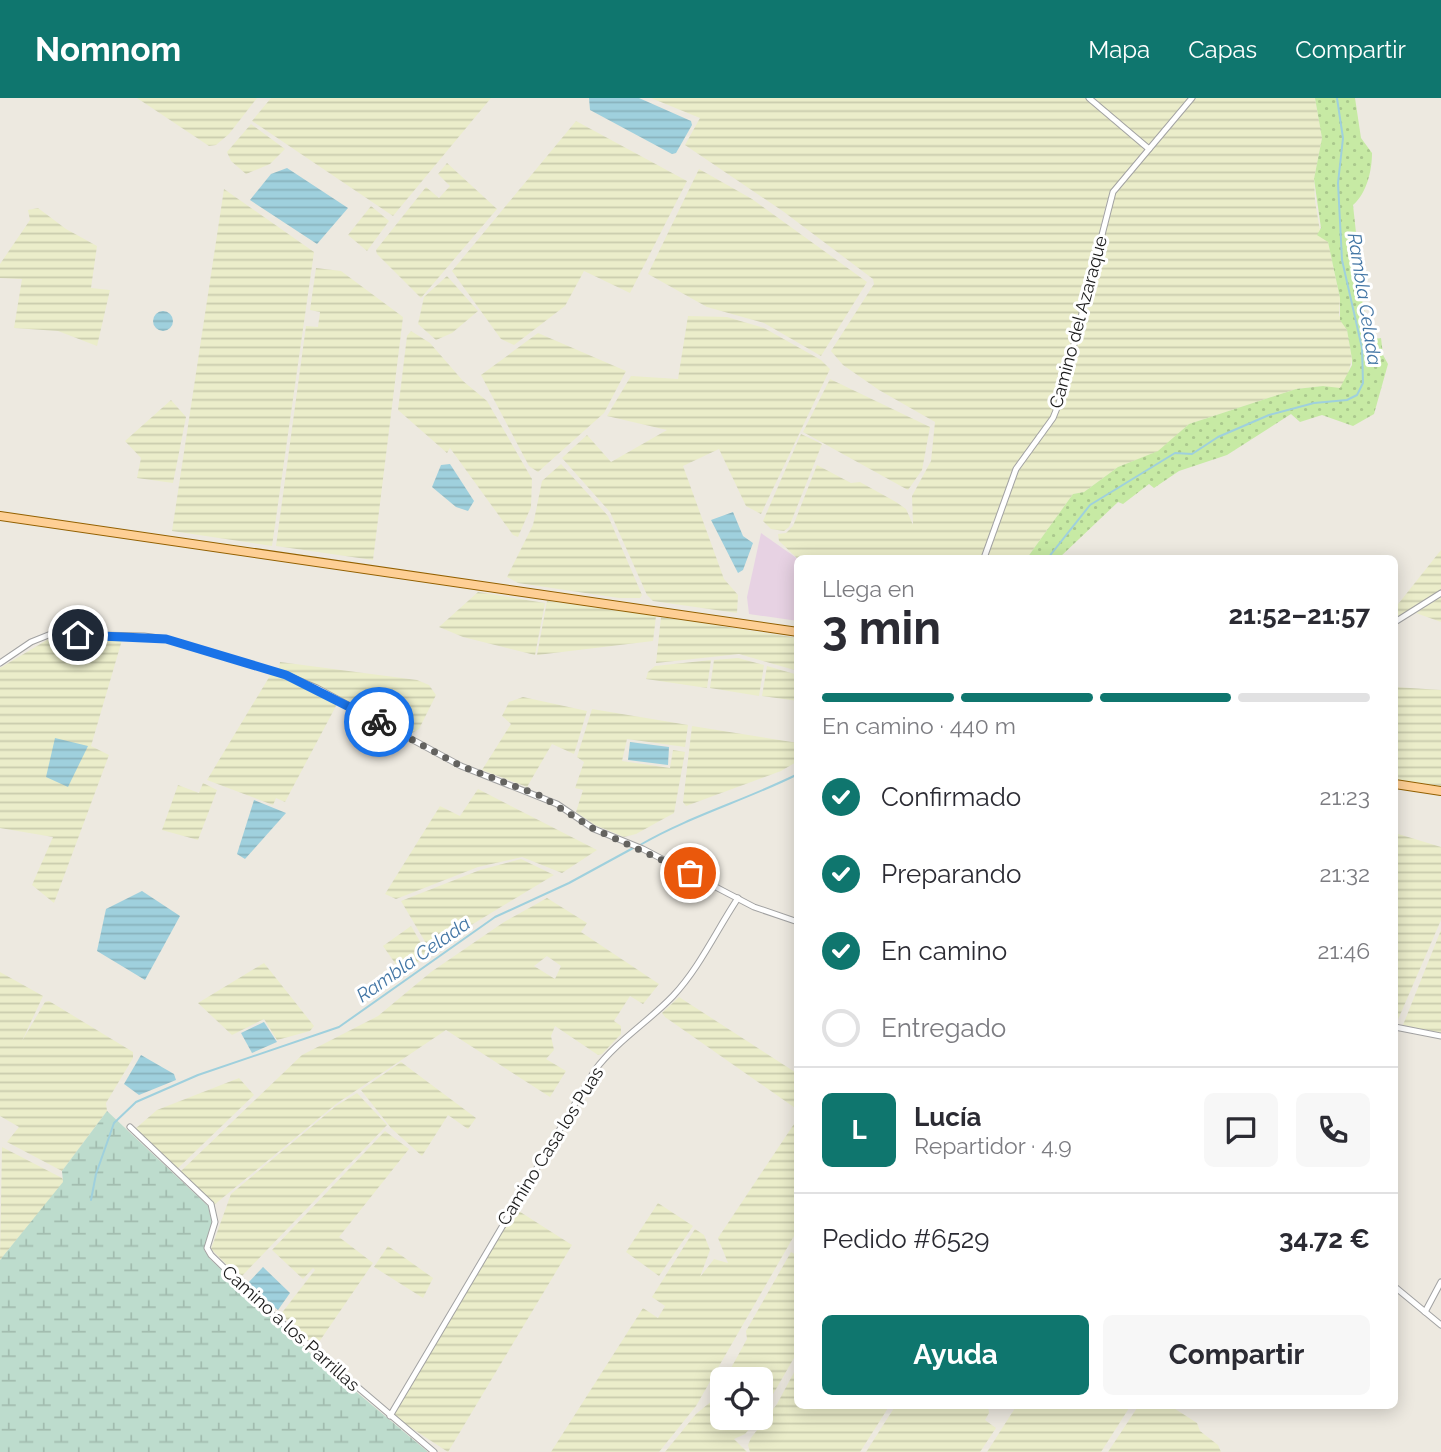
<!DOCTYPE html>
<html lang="es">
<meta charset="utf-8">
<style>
:root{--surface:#fff;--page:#f7f7f7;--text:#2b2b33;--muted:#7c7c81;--line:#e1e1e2;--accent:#0f766e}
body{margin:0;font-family:Raleway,sans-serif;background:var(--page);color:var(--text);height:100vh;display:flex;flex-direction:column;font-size:26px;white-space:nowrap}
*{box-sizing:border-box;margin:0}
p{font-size:23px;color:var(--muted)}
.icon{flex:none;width:38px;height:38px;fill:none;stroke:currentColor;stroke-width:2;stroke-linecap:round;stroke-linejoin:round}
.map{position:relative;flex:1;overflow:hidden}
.drawer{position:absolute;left:794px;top:457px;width:604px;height:854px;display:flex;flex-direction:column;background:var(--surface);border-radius:10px;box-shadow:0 4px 18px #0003}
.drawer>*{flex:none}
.controls{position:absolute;left:710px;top:1269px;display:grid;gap:14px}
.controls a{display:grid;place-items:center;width:63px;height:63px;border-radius:10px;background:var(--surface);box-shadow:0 4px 18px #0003;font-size:35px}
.pin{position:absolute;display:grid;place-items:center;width:60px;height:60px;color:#fff;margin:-30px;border:4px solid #fff;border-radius:50%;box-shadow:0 2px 7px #0007}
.courier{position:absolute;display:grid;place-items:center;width:70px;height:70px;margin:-35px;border:5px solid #1a73e8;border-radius:50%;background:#fff;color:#222;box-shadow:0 2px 9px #0007}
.head em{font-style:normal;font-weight:700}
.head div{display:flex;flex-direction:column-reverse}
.head{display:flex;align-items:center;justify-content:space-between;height:119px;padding:0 28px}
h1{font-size:46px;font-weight:700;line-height:52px}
.bar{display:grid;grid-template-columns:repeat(4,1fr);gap:10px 7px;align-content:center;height:84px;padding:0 28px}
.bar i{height:9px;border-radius:5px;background:var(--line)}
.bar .selected{background:var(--accent)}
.bar p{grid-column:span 4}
.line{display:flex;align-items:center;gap:18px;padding:0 28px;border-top:2px solid var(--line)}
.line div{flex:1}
.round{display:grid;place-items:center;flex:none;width:74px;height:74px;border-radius:10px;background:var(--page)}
ol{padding:0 28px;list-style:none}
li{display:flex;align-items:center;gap:21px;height:77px}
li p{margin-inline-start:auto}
li .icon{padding:7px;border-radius:50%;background:var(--accent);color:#fff;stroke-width:4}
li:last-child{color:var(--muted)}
li i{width:38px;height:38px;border:4px solid var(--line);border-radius:50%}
.action{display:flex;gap:14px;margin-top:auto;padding:14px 28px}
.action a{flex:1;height:80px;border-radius:10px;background:var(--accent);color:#fff;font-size:28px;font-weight:700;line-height:80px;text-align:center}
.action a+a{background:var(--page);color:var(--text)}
header{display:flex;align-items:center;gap:42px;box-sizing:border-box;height:98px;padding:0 35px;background:var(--accent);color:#fff}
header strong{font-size:33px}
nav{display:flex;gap:38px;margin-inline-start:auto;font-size:24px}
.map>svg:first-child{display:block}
</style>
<header>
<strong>Nomnom</strong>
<nav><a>Mapa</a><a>Capas</a><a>Compartir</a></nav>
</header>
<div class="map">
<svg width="1441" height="1354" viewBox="0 0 1441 1354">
<defs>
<pattern id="farmland-rules" width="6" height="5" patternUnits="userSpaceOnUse" patternTransform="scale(1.75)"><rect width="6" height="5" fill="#ebedca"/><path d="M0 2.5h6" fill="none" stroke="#c9cbad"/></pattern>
<pattern id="grass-dots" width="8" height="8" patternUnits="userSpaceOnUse" patternTransform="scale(1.75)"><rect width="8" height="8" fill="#c7eaa4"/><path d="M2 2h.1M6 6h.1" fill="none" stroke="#aac88d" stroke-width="1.8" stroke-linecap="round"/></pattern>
<pattern id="wetland-marsh" width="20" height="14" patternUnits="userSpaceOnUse" patternTransform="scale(1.75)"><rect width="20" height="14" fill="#bddccd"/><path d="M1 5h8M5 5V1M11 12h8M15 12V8" fill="none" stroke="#a2bcaf"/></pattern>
<pattern id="water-rules" width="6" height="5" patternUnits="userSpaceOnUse" patternTransform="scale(1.75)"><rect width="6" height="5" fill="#9fd0dd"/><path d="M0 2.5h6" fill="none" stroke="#88b2bd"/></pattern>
</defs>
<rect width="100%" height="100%" fill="#ede9e0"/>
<path fill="#e7d2e3" d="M 761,435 L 798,461 L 798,523 L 749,516 L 747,499 Z"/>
<g fill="url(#farmland-rules)" fill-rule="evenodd">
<path d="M 137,0 L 257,0 L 229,36 L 216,47 L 209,48 Z"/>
<path d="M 271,0 L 491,0 L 393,118 L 252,23 Z"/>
<path d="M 651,0 L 1086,0 L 1143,49 L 1144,54 L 1112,93 L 1107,103 L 1058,301 L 1050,321 L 1014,368 L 982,460 L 798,461 L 779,443 L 778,436 L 786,435 L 793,428 L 817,367 L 851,385 L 860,384 L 896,404 L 906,411 L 913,427 L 912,398 L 931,363 L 935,324 L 879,292 L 843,267 L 831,253 L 874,186 L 873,181 L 784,114 L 685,47 L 700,20 Z"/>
<path d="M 1092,0 L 1190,0 L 1152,45 L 1147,46 Z"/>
<path d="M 1195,0 L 1315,0 L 1322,40 L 1314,81 L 1315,103 L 1320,133 L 1328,144 L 1340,200 L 1339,217 L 1347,232 L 1352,261 L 1346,283 L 1340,291 L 1323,288 L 1296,291 L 1189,326 L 1159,353 L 1118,369 L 1084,394 L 1073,396 L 1027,460 L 987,460 L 1019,370 L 1051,328 L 1060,309 L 1114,97 Z"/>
<path d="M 576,23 L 687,83 L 630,195 L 584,173 L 565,208 L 514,247 L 501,241 L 452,173 Z"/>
<path d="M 251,26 L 285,51 L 270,66 L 246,76 L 231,63 L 227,54 Z"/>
<path d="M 447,65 L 497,111 L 421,200 L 377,156 L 376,152 L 426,89 L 439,100 L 450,88 L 438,76 Z"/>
<path d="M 699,71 L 752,101 L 867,184 L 821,258 L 764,225 L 707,209 L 648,176 Z"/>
<path d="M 224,91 L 314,154 L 272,448 L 172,433 Z"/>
<path d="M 371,108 L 389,123 L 367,153 L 348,137 Z"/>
<path d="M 38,110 L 66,131 L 97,148 L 91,190 L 110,192 L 97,248 L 58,233 L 14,230 L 22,181 L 0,180 L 0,166 L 30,122 L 28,112 Z"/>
<path d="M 316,170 L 341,173 L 403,219 L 373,462 L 276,448 L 306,228 L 318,229 L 320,214 L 310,212 Z"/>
<path d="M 447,178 L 478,213 L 452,235 L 436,242 L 418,226 L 424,199 Z"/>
<path d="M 688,218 L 727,219 L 764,230 L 821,262 L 830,271 L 761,416 L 746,408 L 719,351 L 683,368 L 724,481 L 738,497 L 737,515 L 653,503 L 647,497 L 610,414 L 562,360 L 587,337 L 611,364 L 667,332 L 607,318 L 631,278 L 678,281 Z"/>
<path d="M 411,233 L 430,245 L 463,283 L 487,303 L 532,381 L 531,409 L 518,439 L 513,437 L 450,350 L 447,355 L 398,312 L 407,238 Z"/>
<path d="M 538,235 L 626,273 L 604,315 L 538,374 L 529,368 L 481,277 Z"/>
<path d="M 830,281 L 930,329 L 922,372 L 908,392 L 803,334 Z"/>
<path d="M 171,302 L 186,319 L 173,385 L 137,380 L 141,360 L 125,343 Z"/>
<path d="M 801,336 L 822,346 L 789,429 L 784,433 L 771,431 L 763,423 Z"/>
<path d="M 561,366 L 608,418 L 642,497 L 640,500 L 619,500 L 518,485 L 507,479 L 533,427 L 542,383 Z"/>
<path d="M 1441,452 L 1441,492 L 1395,521 L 1395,510 Z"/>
<path d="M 478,494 L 545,505 L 535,557 L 463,539 L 439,529 Z"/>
<path d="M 1441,499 L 1441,524 L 1416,515 Z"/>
<path d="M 547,503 L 656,518 L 653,543 L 537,557 Z"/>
<path d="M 661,519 L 798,540 L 798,573 L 739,556 L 656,565 Z"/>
<path d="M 52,539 L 122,542 L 91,648 L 109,657 L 54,805 L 32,787 L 53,739 L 0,730 L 0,570 Z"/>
<path d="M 738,560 L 764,567 L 759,598 L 710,590 L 714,562 Z"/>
<path d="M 711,562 L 707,590 L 646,581 L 648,574 L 655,568 Z"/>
<path d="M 280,564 L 417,582 L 429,587 L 436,597 L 419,631 L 412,635 L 279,571 Z"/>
<path d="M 767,568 L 798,577 L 798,603 L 762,598 Z"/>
<path d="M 271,576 L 309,590 L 335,603 L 336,608 L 285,704 L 276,700 L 273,707 L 207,682 Z"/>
<path d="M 1395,589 L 1441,592 L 1441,688 L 1395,681 Z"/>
<path d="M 523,599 L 587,613 L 574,656 L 552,646 L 527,689 L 482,672 L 511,626 L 502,618 L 509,604 Z"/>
<path d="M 592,611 L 688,627 L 685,649 L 627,641 L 622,663 L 670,670 L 673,652 L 685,654 L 674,715 L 636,736 L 624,739 L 595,727 L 576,714 L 583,692 L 575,690 L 584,664 L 577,659 Z"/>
<path d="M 692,628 L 798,645 L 798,663 L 781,673 L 686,708 L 683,704 Z"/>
<path d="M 203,685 L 217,692 L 198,742 L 162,732 L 178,687 L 199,695 Z"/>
<path d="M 478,691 L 597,752 L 562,775 L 522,759 L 478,769 L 396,801 L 385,796 L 440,708 L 460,718 Z"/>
<path d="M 1395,735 L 1441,749 L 1441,822 L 1397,924 L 1395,924 Z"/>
<path d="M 521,761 L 554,777 L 430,852 L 401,803 L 480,772 Z"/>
<path d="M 547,800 L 587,825 L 581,834 L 659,886 L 643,906 L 630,898 L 614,923 L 621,928 L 621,936 L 602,956 L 598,957 L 555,928 L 551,938 L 554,952 L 546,961 L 566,973 L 550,999 L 446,932 L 336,1006 L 214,1107 L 181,1073 L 302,957 L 378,918 L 431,874 L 504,824 ZM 547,858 L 561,868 L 555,881 L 534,868 Z"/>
<path d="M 411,828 L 428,857 L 402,875 L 383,848 Z"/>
<path d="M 1441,832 L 1441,935 L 1403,927 Z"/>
<path d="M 264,865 L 314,928 L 310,933 L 277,942 L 264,921 L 232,937 L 198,905 Z"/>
<path d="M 0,874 L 43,898 L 22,943 L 45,904 L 49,903 L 133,954 L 133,960 L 106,1005 L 107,1013 L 62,1073 L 7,1044 L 19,1029 L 0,1018 Z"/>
<path d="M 679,899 L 798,976 L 798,1012 L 665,919 L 662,915 Z"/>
<path d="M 401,964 L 476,1020 L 468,1031 L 448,1017 L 422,1058 L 391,1030 L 361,992 Z"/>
<path d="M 239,980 L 254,997 L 177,1071 L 135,1031 L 157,1012 Z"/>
<path d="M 357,995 L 387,1027 L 240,1180 L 211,1151 L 231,1096 L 336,1008 Z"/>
<path d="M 798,1020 L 798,1131 L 696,1308 L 659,1354 L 551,1354 L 643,1210 L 658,1220 L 665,1208 L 652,1199 L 695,1131 L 704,1137 L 710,1152 L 700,1179 L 714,1161 L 728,1165 L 718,1140 Z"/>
<path d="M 385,1033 L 409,1051 L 339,1139 L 373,1165 L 319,1244 L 312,1246 L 281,1216 L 315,1172 L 313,1170 L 303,1181 L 272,1152 Z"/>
<path d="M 2,1049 L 62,1080 L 64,1084 L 0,1162 Z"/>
<path d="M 658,1105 L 693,1128 L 659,1178 L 626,1154 Z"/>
<path d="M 514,1110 L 572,1147 L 448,1354 L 393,1318 Z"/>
<path d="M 388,1148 L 433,1180 L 423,1200 L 374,1169 Z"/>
<path d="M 791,1154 L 798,1158 L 798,1253 L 761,1317 L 761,1281 L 725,1281 L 747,1241 L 746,1233 Z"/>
<path d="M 798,1267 L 798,1307 L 890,1307 L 860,1354 L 750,1354 L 748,1347 L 751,1340 L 777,1306 Z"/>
<path d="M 723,1284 L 723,1320 L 759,1320 L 745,1336 L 734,1341 L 747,1354 L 665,1354 L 696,1316 L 713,1302 Z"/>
<path d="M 896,1307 L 988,1307 L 989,1315 L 985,1322 L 996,1330 L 980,1354 L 866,1354 Z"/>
<path d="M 1017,1307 L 1131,1307 L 1101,1354 L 987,1354 Z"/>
<path d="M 1139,1307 L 1169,1307 L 1197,1325 L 1200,1333 L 1218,1347 L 1221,1354 L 1108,1354 Z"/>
</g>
<path fill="url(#grass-dots)" d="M 1315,0 L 1355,0 L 1361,40 L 1372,55 C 1372,72 1367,95 1353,107 L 1357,144 L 1352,147 L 1351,153 L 1368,228 L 1375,241 L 1381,240 L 1383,257 L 1388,266 L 1374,316 L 1353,328 L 1322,317 L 1300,324 L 1291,316 L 1227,357 L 1179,373 L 1154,390 L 1149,386 L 1123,406 L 1118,404 L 1059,460 L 1027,460 L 1073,396 L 1084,394 L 1118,369 L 1158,353 L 1189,326 L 1296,291 L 1323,288 L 1340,290 L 1352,267 L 1352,261 L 1347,232 L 1340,222 L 1340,200 L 1328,144 L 1317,137 L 1321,130 L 1314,81 L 1322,40 Z"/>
<path fill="url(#wetland-marsh)" d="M 107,1013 L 208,1108 L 212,1124 L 204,1152 L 210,1161 L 304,1250 L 428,1354 L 0,1354 L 0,1162 L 63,1084 L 62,1073 Z"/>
<g fill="url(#water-rules)">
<path d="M 589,0 L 639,0 L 691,23 L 692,27 L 676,55 L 672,56 L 590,12 Z"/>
<path d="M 287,70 L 348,110 L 317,146 L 250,102 L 271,76 Z"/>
<circle cx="163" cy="223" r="10"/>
<path d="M 450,366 L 474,403 L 468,413 L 456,409 L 432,389 L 441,367 Z"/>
<path d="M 733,414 L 743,438 L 753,445 L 743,472 L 738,475 L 711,422 Z"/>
<path d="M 55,640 L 88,648 L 68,689 L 46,679 Z"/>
<path d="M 630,644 L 669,649 L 668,667 L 628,662 Z"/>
<path d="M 254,702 L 286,715 L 245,761 L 237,756 Z"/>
<path d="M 142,793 L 180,818 L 145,882 L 97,853 L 106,811 Z"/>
<path d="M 264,924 L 277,944 L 252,955 L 241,935 Z"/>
<path d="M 141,957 L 174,976 L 176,982 L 139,997 L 124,986 Z"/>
<path d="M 263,1169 L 290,1195 L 278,1212 L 247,1186 Z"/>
</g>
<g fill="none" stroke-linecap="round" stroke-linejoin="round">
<g stroke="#9fd0dd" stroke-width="2">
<path d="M 1048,460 L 1090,407 L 1175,355 L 1192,356 L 1218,339 L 1269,317 L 1314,305 L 1347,302 L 1357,297 L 1363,285 L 1362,250 L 1342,162 L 1338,85 L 1343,40 L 1337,0"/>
<path d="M 640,747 C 690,718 746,702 798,676"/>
<path d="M 91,1102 L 96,1076 L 114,1025 L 136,1004 L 198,977 L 339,929 L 495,819 L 569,785 L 635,749"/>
</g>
<defs>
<g id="street">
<path d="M 1089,0 L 1149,51"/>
<path d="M 984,460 L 1016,371 L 1053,320 L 1059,305 L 1113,94 L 1192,0"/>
<path d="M 1395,524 L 1441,495"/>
<path d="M 0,565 L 31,544 L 51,536 L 144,538 L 166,541 L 286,577 L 317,590 L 461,668 L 557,706 L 594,731 L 643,751 L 754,809 L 798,824"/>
<path d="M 1395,929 L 1441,938"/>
<path d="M 130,1029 L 211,1106 L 215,1124 L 207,1150 L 211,1157 L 274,1218 L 434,1354"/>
<path d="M 1395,1189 L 1441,1227"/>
<path d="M 1425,1214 L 1441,1184"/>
<path d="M 390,1318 L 595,972 C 617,943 648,924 673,898 C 700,869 716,833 738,800"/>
</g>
<g id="primary">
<path d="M 0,418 L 798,534"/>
<path d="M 1395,686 L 1441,693"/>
</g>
</defs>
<use href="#street" stroke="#a2a2a2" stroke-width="7"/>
<use href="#primary" stroke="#936000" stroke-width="10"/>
<use href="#street" stroke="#fff" stroke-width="5"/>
<use href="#primary" stroke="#fecf95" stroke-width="8"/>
</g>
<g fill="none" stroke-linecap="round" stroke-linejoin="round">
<path stroke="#646360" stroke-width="7" stroke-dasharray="0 12.6" d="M 379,624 L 461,668 L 541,698 L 594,731 L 690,775"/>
<path stroke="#1a73e8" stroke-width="9" d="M 78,537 L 166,541 L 286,577 L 379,624"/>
</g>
<g text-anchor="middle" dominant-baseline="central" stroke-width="6" stroke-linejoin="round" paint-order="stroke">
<g font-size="18" fill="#1b1b1b" stroke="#fff">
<text transform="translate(1078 224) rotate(-75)">Camino del Azaraque</text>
<text transform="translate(550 1048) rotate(-58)">Camino Casa los Puas</text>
<text transform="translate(291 1230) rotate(42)">Camino a los Parrillas</text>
</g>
<g font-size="19" font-style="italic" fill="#4376a5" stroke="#fff">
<text transform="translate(1365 201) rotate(81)">Rambla Celada</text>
<text transform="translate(413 861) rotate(-35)">Rambla Celada</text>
</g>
</g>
</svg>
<div class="controls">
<a><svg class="icon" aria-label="locate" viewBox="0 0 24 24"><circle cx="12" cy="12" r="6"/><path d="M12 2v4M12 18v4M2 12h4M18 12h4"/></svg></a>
</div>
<div class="pin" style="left:690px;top:775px;background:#ea580c"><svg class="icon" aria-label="bag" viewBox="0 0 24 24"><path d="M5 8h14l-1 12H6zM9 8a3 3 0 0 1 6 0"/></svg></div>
<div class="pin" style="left:78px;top:537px;background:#1f2937"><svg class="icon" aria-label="home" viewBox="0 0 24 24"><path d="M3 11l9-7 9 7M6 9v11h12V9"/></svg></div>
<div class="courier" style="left:379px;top:624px"><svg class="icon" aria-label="bike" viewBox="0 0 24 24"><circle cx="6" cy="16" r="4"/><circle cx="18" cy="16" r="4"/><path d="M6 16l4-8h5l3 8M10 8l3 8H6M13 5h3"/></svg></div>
<section class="drawer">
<div class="head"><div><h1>3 min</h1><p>Llega en</p></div><em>21:52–21:57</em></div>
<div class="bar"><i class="selected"></i><i class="selected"></i><i class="selected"></i><i></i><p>En camino · 440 m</p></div>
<ol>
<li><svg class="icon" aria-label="check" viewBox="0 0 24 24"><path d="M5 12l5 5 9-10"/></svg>Confirmado<p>21:23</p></li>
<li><svg class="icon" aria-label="check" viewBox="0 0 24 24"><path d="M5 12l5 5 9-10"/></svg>Preparando<p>21:32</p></li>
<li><svg class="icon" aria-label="check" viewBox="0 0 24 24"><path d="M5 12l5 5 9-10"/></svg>En camino<p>21:46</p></li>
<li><i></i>Entregado</li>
</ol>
<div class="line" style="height:126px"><b class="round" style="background:var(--accent);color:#fff">L</b><div><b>Lucía</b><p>Repartidor · 4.9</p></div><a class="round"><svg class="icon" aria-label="chat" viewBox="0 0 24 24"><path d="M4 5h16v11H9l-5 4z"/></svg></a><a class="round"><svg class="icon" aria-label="phone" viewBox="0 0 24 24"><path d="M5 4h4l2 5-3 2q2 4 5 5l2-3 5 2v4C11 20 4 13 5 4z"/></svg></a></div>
<div class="line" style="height:91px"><div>Pedido #6529</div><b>34.72 €</b></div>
<div class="action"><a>Ayuda</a><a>Compartir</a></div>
</section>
</div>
